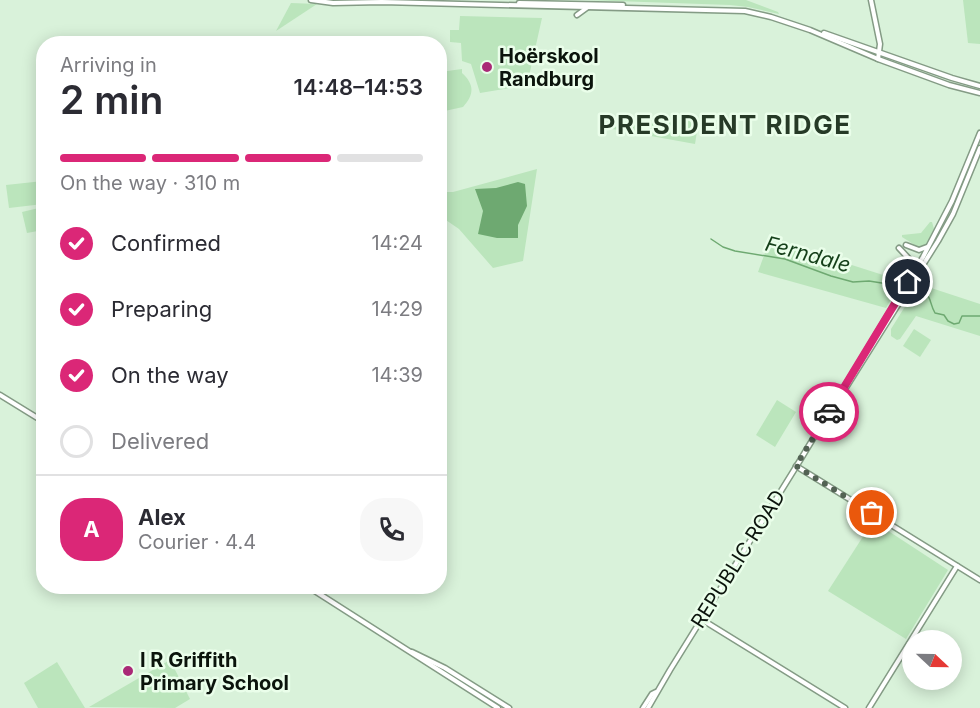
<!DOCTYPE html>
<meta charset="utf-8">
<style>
:root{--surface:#fff;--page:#f7f7f7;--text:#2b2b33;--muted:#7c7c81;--line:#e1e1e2;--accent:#db2777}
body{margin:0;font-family:Inter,sans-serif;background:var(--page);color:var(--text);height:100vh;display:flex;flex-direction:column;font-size:22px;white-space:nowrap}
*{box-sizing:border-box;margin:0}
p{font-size:20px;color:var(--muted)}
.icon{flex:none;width:33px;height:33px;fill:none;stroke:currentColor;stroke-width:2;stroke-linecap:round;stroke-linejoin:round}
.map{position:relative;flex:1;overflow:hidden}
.drawer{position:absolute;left:36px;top:36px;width:411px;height:558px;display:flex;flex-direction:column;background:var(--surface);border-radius:24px;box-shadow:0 3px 15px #0003}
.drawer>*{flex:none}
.needle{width:39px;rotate:112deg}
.fabs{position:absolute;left:902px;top:630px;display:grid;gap:12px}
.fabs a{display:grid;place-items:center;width:60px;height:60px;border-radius:50%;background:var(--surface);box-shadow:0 3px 15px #0003;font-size:30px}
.pin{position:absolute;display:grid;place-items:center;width:51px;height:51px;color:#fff;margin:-26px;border:3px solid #fff;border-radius:50%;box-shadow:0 2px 6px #0007}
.courier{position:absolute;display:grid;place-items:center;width:60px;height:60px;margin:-30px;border:4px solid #db2777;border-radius:50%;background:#fff;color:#222;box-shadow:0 2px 8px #0007}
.headline em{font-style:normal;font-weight:600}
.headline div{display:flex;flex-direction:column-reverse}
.headline{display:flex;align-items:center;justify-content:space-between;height:102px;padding:0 24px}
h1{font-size:39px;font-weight:600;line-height:45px}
.bar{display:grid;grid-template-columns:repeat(4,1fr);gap:9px 6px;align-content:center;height:72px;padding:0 24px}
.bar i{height:8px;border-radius:4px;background:var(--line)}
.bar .current{background:var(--accent)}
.bar p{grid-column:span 4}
.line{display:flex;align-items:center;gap:15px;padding:0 24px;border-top:2px solid var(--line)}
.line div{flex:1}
.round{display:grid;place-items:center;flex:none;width:63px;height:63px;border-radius:24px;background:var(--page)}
ol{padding:0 24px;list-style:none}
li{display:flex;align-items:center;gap:18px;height:66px}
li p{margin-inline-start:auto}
li .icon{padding:6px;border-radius:50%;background:var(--accent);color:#fff;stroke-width:4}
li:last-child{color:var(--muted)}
li i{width:33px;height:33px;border:3px solid var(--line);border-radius:50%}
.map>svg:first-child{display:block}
</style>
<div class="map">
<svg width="980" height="708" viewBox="0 0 980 708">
<rect width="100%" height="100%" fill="#d9f2da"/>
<g fill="#bbe5bc">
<path d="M 587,0 L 746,0 L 778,12 L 779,14 L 748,7 L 730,5 Z"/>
<path d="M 963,0 L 980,0 L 980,44 L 968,43 Z"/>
<path d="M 291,3 L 317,4 L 276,31 Z"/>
<path d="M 460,16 L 542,18 L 527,85 L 480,93 L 471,64 L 462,61 L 461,43 L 450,42 L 450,30 L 459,30 Z"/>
<path d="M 462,69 L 462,73 C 474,84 475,94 463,107 L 440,112 L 440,72 Z"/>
<path d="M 692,118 L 699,119 L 695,144 L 607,128 Z"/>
<path d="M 537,169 L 523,261 L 493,268 L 459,229 L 440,216 L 440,192 L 453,192 Z"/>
<path d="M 43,181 L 43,204 L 9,208 L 6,185 Z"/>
<path d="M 43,207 L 43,230 L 27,233 L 22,212 Z"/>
<path d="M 930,222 L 932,222 L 934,229 L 925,246 L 918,247 L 902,237 L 902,235 L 921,233 Z"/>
<path d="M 770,239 L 902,281 L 886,308 L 758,272 Z"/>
<path d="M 919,284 L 980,304 L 980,336 L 916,316 L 900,339 L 897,340 L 891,336 L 891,329 Z"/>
<path d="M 914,329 L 931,340 L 920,357 L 903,346 Z"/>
<path d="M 777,400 L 796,412 L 775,447 L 756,435 Z"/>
<path d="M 873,521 L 948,570 L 906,639 L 828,591 Z"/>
<path d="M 170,660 L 190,699 L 175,708 L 89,707 Z"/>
<path d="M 57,662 L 85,708 L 38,708 L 24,683 Z"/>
</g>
<path fill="#6ea971" d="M 518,182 L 525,184 L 527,206 L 518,225 L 518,238 L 497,238 L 478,234 L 483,211 L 475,189 L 496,188 Z"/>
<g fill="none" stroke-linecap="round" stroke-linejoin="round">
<g stroke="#6ea971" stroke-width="1.5">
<path d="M 711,239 L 723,247 L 735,251 L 785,259 L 831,276 L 853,282 L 869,281 L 888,284 L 899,290"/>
<path d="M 912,293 C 934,291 927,299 935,313 L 944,315 L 948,321 L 954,324 L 959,323 L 962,316 L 980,316"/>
</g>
<defs>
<g id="secondary">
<path d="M 311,0 L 333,3 L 382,2 L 745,11 L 771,17 L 810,30 L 878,59 L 949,85 L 980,93"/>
<path d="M 871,0 L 880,44 L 878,59"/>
<path d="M 519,3 L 623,5"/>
<path d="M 577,15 L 588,7"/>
<path d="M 824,33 L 952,78 L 980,86"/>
<path d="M 906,245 L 919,250 L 927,247"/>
<path d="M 899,248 L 912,262 L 913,270"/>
<path d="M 842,394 L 938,241 L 953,214 L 980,148"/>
<path d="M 0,395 L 44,422"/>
<path d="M 796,466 L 980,580"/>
<path d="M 307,586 L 498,708"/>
<path d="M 701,619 L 845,708"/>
<path d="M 412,652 L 445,668 L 509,708"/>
<path d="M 643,708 L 652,694 L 656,692"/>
<path d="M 648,708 L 670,670 L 799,462 L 923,257 L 952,201 L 980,133"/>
<path d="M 869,708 L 957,566"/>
</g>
</defs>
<use href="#secondary" stroke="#849b85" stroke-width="7"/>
<use href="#secondary" stroke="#fff" stroke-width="4"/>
</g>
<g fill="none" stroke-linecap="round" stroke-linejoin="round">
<path stroke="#536254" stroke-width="6" stroke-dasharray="0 10.8" d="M 829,412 L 796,466 L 872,513"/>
<path stroke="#db2777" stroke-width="8" d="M 829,412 L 908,282"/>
</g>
<g fill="#aa2977" stroke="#eafeea" stroke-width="2">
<circle cx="487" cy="67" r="6"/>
<circle cx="128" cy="671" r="6"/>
</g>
<g text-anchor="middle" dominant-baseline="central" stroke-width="5" stroke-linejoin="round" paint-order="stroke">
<g font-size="20" font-weight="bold" fill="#0b140c" stroke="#eafeea" text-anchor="start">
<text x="499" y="56">Hoërskool<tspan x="499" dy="23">Randburg</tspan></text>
<text x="140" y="660">I R Griffith<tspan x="140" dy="23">Primary School</tspan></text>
</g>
<g font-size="20" fill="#0b140c" stroke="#eafeea">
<text transform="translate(738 559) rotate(-58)">REPUBLIC ROAD</text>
</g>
<g font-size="21" font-style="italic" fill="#143f19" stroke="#eafeea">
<text transform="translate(808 254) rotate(15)">Ferndale</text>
</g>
<g font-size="26" font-weight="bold" letter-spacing="1.5" fill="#263a27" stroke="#eafeea">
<text x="725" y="124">PRESIDENT RIDGE</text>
</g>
</g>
</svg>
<div class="fabs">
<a><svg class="needle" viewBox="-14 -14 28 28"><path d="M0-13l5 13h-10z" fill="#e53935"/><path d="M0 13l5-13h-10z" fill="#7c7c81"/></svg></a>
</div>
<div class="pin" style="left:872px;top:513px;background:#ea580c"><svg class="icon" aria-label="bag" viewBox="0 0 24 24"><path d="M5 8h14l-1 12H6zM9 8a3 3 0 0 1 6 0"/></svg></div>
<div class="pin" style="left:908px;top:282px;background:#1f2937"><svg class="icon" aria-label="home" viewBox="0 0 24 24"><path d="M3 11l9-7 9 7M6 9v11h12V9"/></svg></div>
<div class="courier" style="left:829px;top:412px"><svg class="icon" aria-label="car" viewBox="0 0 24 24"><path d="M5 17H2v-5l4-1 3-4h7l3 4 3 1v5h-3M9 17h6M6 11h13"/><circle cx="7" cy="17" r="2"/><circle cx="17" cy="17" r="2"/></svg></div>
<section class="drawer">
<div class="headline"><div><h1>2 min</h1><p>Arriving in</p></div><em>14:48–14:53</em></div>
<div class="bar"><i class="current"></i><i class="current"></i><i class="current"></i><i></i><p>On the way · 310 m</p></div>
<ol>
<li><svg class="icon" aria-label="check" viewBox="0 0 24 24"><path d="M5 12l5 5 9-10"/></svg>Confirmed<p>14:24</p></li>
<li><svg class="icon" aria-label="check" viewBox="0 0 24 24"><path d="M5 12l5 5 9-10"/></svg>Preparing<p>14:29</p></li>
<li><svg class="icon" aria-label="check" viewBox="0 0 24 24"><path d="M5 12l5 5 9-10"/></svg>On the way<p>14:39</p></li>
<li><i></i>Delivered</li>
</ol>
<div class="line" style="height:108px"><b class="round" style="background:var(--accent);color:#fff">A</b><div><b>Alex</b><p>Courier · 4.4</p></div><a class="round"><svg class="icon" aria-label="phone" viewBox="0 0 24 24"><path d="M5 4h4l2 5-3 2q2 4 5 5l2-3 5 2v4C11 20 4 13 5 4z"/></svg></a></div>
</section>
</div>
